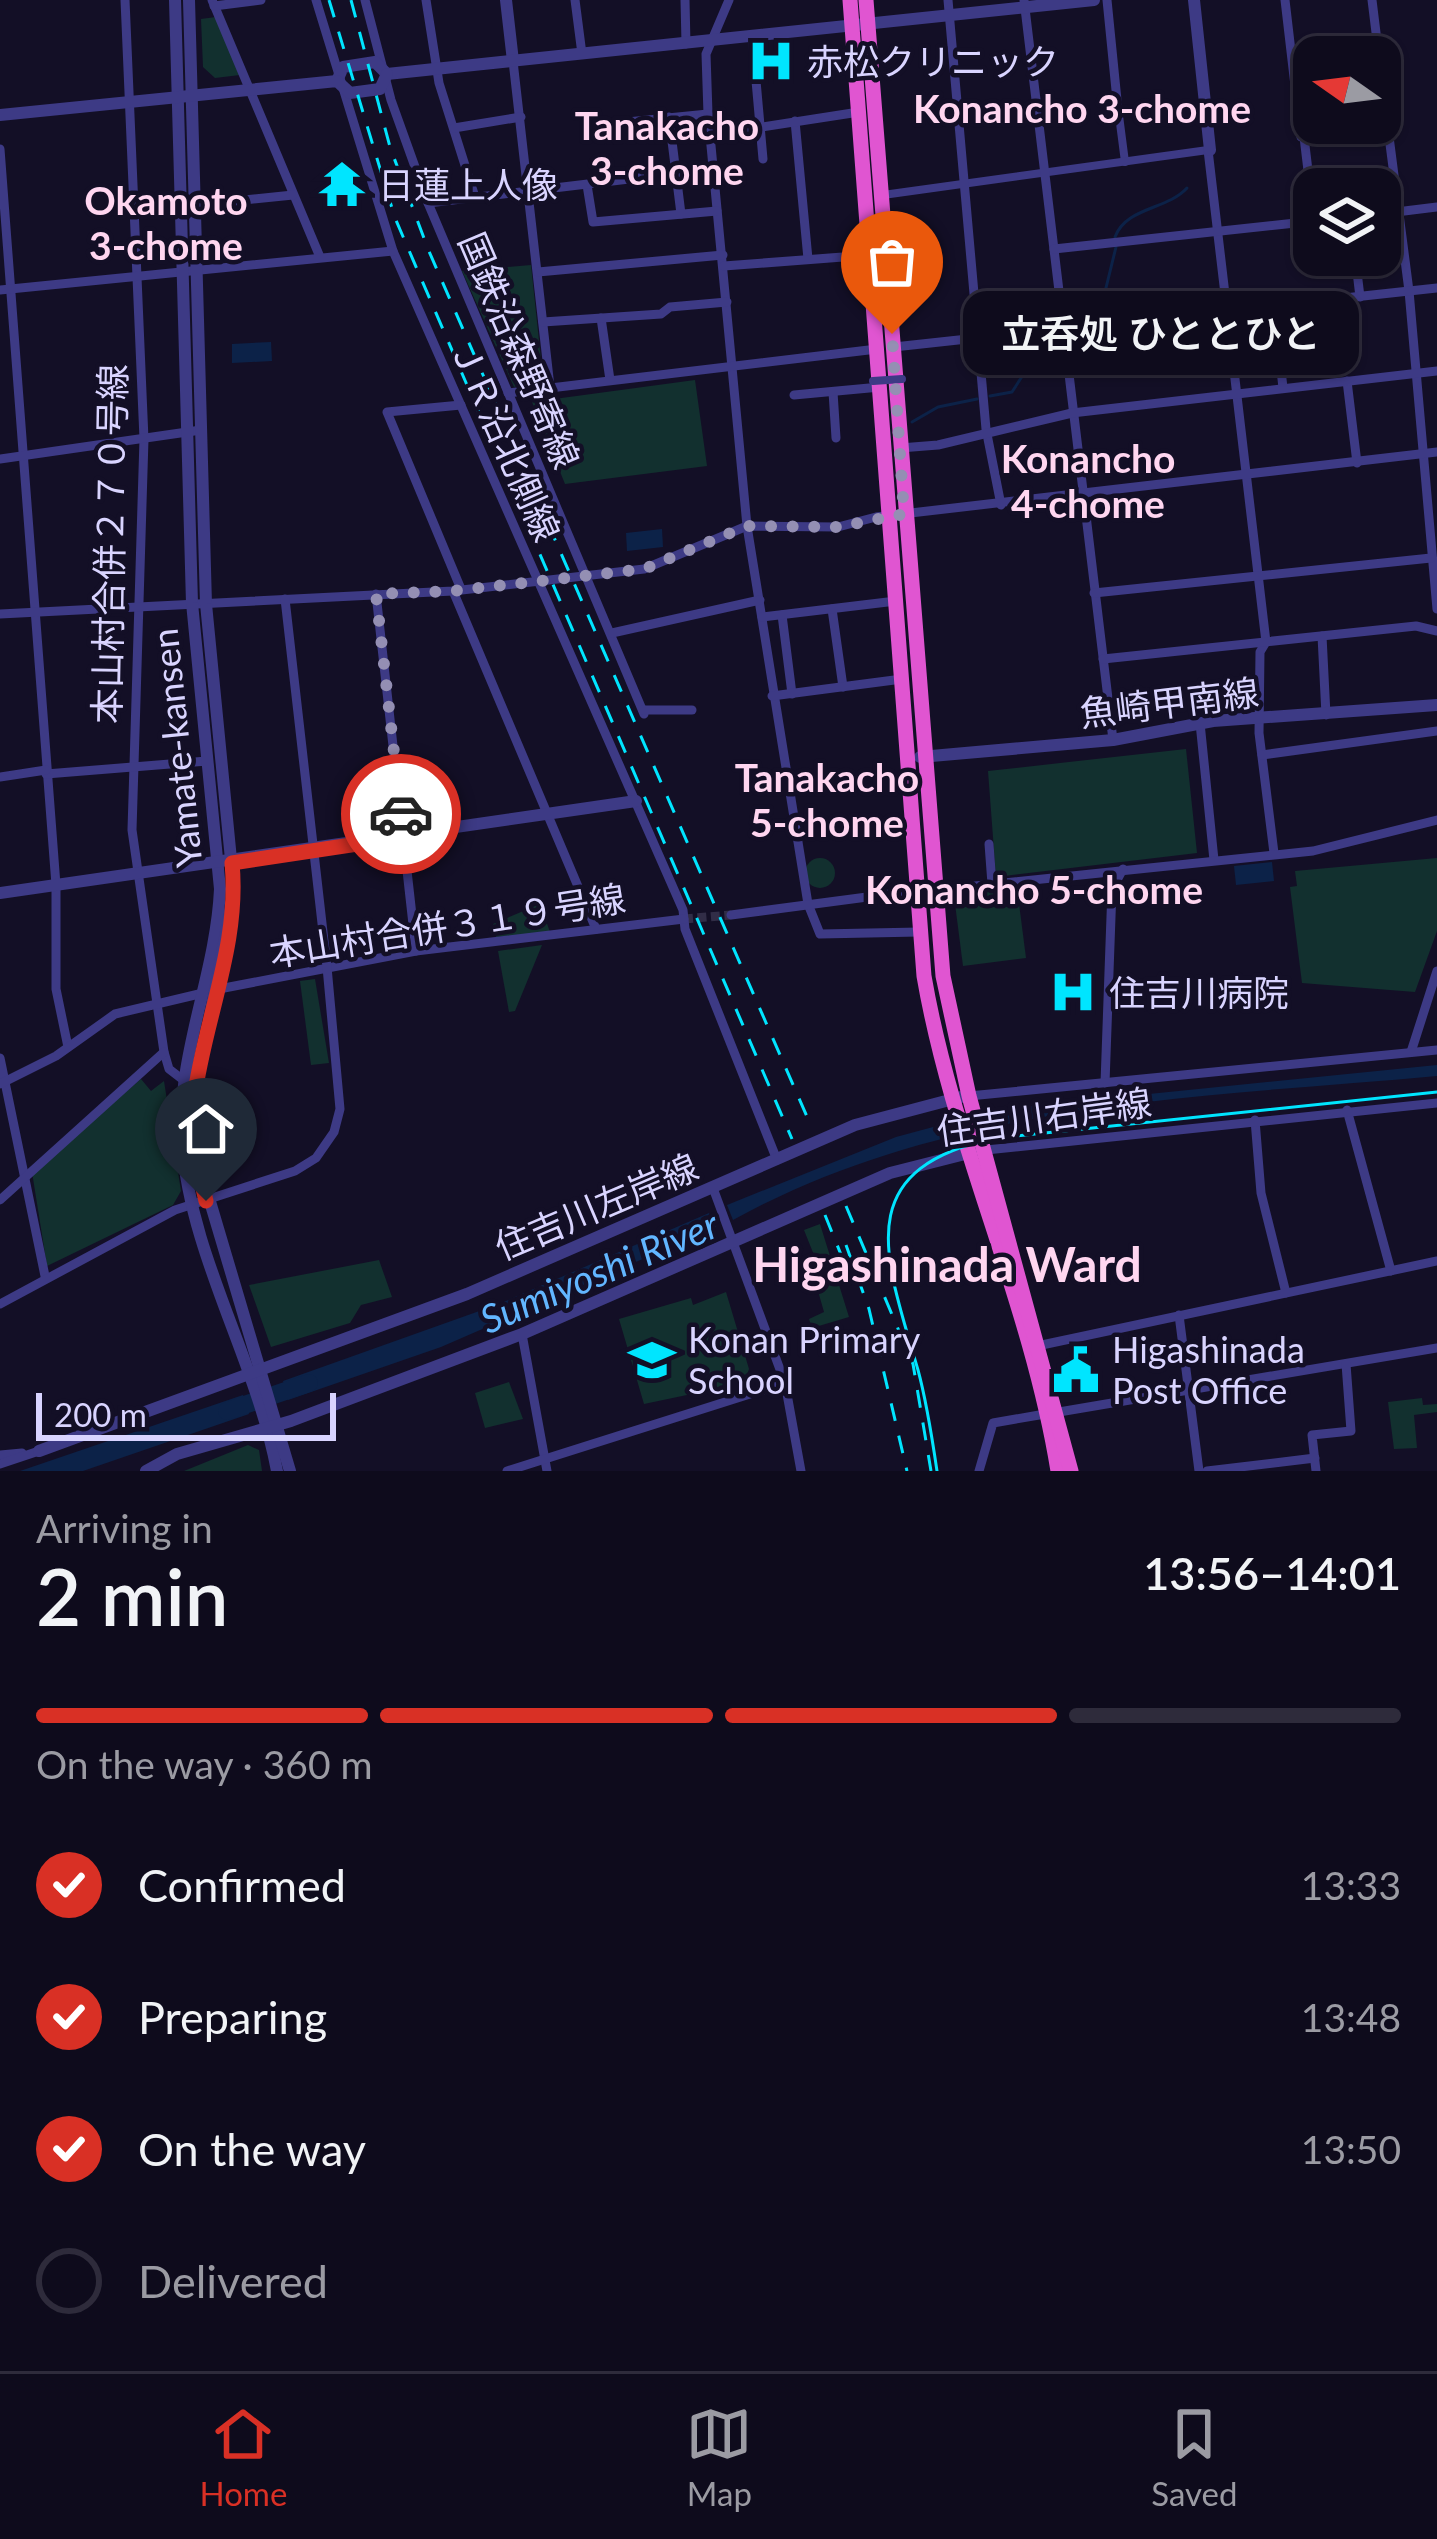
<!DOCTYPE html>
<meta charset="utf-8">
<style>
:root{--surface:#0e0b1c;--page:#171425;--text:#f1f3f6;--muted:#9b9ba3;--line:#2e2b3b;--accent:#d93025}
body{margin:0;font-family:Lato,"Noto Sans JP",sans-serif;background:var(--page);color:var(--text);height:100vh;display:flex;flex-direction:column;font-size:45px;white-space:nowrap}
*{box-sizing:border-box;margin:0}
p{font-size:39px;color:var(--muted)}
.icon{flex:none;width:66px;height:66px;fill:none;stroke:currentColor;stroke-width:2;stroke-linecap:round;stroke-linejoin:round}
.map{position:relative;height:1471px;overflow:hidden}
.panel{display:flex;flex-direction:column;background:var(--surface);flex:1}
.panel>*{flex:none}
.needle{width:78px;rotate:284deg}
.buttons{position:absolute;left:1293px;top:36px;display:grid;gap:24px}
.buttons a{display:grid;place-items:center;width:108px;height:108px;border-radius:24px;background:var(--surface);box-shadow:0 3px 9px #0004,0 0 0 3px var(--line);font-size:60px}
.scale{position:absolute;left:36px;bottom:30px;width:300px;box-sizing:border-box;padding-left:12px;border:6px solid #d9d4ff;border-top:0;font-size:33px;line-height:42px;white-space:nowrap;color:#d9d4ff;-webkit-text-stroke:9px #130f26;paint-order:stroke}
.pin{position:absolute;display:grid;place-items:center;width:102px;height:102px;color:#fff;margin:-123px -51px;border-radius:50% 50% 50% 0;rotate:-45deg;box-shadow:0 0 12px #0007}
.pin .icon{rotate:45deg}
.courier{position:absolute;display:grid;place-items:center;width:120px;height:120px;margin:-60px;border:9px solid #d93025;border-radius:50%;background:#fff;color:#222;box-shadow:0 3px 15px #0007}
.bubble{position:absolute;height:84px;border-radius:24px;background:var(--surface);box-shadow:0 3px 9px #0004,0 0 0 3px var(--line);font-size:39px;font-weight:600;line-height:84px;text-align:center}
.head em{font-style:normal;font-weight:600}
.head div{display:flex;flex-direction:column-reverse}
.head{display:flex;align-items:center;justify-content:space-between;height:204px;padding:0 36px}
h1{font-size:78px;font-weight:600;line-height:90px}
.bar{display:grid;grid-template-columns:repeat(4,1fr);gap:18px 12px;align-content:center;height:144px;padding:0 36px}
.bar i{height:15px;border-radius:9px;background:var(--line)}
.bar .current{background:var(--accent)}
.bar p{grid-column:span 4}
ol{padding:0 36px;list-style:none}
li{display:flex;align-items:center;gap:36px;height:132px}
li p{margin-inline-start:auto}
li .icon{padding:12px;border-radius:50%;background:var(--accent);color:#fff;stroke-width:4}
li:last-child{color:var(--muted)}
li i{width:66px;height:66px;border:6px solid var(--line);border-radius:50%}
.dock{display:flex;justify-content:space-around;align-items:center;height:168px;border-top:3px solid var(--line);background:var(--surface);font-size:33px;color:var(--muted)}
.dock a{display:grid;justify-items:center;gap:6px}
.dock .current{color:var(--accent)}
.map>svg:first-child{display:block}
</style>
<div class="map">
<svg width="1437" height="1471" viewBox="0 0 1437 1471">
<rect width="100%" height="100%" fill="#130f26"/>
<g fill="#12302f">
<path d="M 216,17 L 240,75 L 215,78 L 203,67 L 201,19 Z"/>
<path d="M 531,265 L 543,379 L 514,387 L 462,271 Z"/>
<path d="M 695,380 L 707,466 L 565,484 L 532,402 Z"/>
<path d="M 1186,749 L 1197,853 L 996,877 L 988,771 Z"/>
<path d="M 1437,858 L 1437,931 L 1415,992 L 1302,983 L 1290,887 L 1297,886 L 1295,871 Z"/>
<circle cx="820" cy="873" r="15"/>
<path d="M 1017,888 L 1026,958 L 963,966 L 954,896 Z"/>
<path d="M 540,904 L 550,932 L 496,937 L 493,924 Z"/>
<path d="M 542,945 L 515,1011 L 509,1012 L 498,951 Z"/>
<path d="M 315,979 L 329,1063 L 311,1065 L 300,981 Z"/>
<path d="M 141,1079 L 151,1091 L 164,1081 L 181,1191 L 173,1205 L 47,1266 L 32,1172 Z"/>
<path d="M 820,1224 L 849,1317 L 812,1328 L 809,1319 L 824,1312 L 818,1291 L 826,1285 L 804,1230 Z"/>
<path d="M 379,1260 L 392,1297 L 361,1305 L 350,1323 L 271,1347 L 249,1285 Z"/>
<path d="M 726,1292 L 749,1369 L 744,1383 L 644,1404 L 619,1319 L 691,1298 L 693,1305 Z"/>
<path d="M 509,1382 L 523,1419 L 485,1428 L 475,1393 Z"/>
<path d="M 1422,1398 L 1423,1405 L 1437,1404 L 1437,1412 L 1414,1415 L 1417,1448 L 1394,1449 L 1388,1402 Z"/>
<path d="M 248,1445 L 259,1450 L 262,1471 L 184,1471 Z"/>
</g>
<g fill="#0c2248">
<path d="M 271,342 L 272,361 L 232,363 L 232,344 Z"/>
<path d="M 662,529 L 663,547 L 627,551 L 626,533 Z"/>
<path d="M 1272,862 L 1274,881 L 1236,885 L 1234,866 Z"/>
<path d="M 1437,1065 L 1437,1076 C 1197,1098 949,1101 733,1220 L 727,1205 L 896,1137 L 1000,1109 Z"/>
<path d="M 709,1213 L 716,1227 L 441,1347 L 288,1400 L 283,1381 L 499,1304 Z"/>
<path d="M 243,1395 L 249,1414 L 83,1471 L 20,1471 Z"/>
</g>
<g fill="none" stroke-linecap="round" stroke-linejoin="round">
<g stroke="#0c2248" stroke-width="3">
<path d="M 1115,237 C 1126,207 1167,210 1187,188"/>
<path d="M 1072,322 L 1077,308 L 1104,296 L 1116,247"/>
<path d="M 990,396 L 1012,392 L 1032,361 L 1061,345"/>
<path d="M 912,422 L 938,407 L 977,399"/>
</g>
<path stroke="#0c2248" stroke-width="18" d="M 227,1411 L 309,1383"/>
<path stroke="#312d47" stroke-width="9" stroke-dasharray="9 4.5" stroke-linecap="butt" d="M 684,919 L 731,915"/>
<g stroke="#3d3a85" stroke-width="8">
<path d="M 1117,100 L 1125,162"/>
<path d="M 883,195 L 1208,150"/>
</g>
<g stroke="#3d3a85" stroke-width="9">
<path d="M 125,0 L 144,439 L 132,830 L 164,1052 L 169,1069 L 182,1079"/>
<path d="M 212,0 L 320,257"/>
<path d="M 316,0 L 393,251 L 683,910 L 685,929 L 777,1160"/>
<path d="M 365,0 L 391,100 L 428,203 L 644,714"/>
<path d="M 426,0 L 439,83 L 475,197"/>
<path d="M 575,0 L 582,54"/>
<path d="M 685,0 L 686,44"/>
<path d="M 729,0 L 706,54 L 708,114 L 747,526 L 808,904 L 820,934 L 919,932"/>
<path d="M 948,0 L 986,429 L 1001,505"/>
<path d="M 1024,0 L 1113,740"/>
<path d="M 1107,0 L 1117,100"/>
<path d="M 1285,0 L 1301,137"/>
<path d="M 1372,0 L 1379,57"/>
<path d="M 214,6 L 261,0"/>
<path d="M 752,36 L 763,159"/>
<path d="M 513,61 L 550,387"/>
<path d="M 1380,67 L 1409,291 L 1437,609"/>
<path d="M 669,117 L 681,214"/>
<path d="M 795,121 L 808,259"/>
<path d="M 597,125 L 708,114"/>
<path d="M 454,128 L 521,117"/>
<path d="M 710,135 L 859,112"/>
<path d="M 1304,137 L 1314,221"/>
<path d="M 0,149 L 56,885 L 56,989 L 68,1047"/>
<path d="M 1208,150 L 1266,642 L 1260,652 L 1259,733 L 1274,853"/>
<path d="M 587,185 L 593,222 L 717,211"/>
<path d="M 428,203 L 713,169"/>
<path d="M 196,205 L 293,195"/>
<path d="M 1380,214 L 1437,207"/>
<path d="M 1054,249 L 1314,221"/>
<path d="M 1355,255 L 1360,297"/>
<path d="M 724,266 L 869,255"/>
<path d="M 538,272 L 723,255"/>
<path d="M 0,290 L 393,251"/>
<path d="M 1274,306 L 1283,388"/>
<path d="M 601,318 L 610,380"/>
<path d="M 543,322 L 661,314 L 670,307 L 727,302"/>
<path d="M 894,347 L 1437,288"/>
<path d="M 1347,381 L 1357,463"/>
<path d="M 833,392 L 836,438"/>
<path d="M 508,393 L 877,349"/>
<path d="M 794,395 L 880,387"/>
<path d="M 461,405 L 387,412 L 461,589"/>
<path d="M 900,448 L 938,445 L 1072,413 L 1437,371"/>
<path d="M 0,459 L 201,430"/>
<path d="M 453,591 L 596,929"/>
<path d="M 1094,593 L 1431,558"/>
<path d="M 376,594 L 416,951"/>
<path d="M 832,609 L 843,687"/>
<path d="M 0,614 L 453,591 L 644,569 L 747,526 L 838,527 L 876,517 L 1437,452"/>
<path d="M 782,615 L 792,694"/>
<path d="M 762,617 L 896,601"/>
<path d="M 612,633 L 760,600"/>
<path d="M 1322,636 L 1326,715"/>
<path d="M 1103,659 L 1416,626 L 1437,631"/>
<path d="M 772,696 L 902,679"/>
<path d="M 643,710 L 692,710"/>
<path d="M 1200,723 L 1214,860"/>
<path d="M 1262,755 L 1437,731"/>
<path d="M 46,774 L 207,761"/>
<path d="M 0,777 L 46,770"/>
<path d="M 989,844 L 992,884"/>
<path d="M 946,889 L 1313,851 L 1437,820"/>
<path d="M 731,915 L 905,892"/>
<path d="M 219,989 L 416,951 L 684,919"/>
<path d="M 1411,1052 L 1437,971"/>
<path d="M 0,1058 L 45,1276"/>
<path d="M 1105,1083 L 1112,889 L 1123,869"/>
<path d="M 0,1084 L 56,1056 L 115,1014 L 199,994"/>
<path d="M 969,1096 L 1437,1050"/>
<path d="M 1347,1110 L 1391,1271"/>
<path d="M 1255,1120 L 1261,1193 L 1286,1293"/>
<path d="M 986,1150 L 1437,1103"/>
<path d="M 713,1188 L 785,1383 L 801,1471"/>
<path d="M 0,1200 L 164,1052"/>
<path d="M 0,1304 L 175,1210 L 295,1171 L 316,1158 L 334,1132 L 340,1109 L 327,967 L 285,599"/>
<path d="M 1179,1315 L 1199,1471"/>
<path d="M 522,1334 L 547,1471"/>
<path d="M 1037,1346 L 1437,1261"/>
<path d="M 1059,1412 L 1437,1348"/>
<path d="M 0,1455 L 22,1453"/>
<path d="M 0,1464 L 39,1451"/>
<path d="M 507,1471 L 785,1383"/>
<path d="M 979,1471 L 993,1423 L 1045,1414"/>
<path d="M 1207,1471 L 1315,1458"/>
<path d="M 1316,1471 L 1312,1435 L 1351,1431 L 1346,1364"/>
</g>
<g stroke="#3d3a85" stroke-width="12">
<path d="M 175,0 L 192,603 L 220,889 C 216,976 176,1055 182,1143 C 191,1258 256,1359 277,1471"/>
<path d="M 189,0 L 206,604 L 234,890 L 194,1100 L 195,1151 L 290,1471"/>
<path d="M 506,0 L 513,61"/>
<path d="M 1194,0 L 1210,150"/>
<path d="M 337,81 L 343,67 L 375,62 L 387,74 L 1094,0"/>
<path d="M 0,115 L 337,81 L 350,93 L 380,89 L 387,74"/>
<path d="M 920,757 L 1113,740 L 1213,721 L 1437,705"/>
<path d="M 0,893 L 636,801"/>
<path d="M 39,1451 L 467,1294 L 855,1125 L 961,1097"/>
<path d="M 146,1471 L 177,1454 L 291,1421 L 522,1334 L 890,1173 L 973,1152"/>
</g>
<g stroke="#e055d1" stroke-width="15">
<path d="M 850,0 L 924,976 C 953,1145 1031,1302 1058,1471"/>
<path d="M 866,0 L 943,976 L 969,1096 L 1071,1471"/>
</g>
<path stroke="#00e5ff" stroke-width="3" d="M 937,1471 C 932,1437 927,1403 918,1370 C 886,1259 847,1169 996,1138 L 1437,1092"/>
<g stroke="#00e5ff" stroke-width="3" stroke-dasharray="18 15" stroke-linecap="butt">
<path d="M 329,0 L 395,218 L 792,1139"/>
<path d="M 351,0 L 390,147 L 428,249 L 812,1128"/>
<path d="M 846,1206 L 913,1364 L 931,1471"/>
<path d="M 825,1215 L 844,1262"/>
<path d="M 846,1245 L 869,1309 L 907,1471"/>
</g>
<path stroke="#3d3a85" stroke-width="8" d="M 873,381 L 902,379"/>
</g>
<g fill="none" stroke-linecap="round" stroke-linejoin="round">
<path stroke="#948fb3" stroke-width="12" stroke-dasharray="0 21.6" d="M 401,814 L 376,594 L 453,591 L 644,569 L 747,526 L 838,527 L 904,514 L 892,334"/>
<path stroke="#d93025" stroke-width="15" d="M 206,1201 C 198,1168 190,1134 194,1100 C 204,1020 240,945 232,863 L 404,837 L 401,814"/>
</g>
<defs>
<symbol id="hospital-bare" viewBox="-9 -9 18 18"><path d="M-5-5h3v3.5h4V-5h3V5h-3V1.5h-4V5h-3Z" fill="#00e5ff" stroke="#130f26" stroke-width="2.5" paint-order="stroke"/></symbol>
<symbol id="temple-bare" viewBox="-9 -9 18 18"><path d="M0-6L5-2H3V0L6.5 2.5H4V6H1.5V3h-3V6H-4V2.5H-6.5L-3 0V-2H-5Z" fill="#00e5ff" stroke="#130f26" stroke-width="2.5" paint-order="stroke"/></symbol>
<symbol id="school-bare" viewBox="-9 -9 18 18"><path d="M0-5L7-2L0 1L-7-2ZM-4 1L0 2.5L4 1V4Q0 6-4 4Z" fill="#00e5ff" stroke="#130f26" stroke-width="2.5" paint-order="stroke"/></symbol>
<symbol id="civic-bare" viewBox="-9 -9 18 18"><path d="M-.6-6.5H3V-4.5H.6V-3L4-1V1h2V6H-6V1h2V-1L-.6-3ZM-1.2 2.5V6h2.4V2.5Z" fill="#00e5ff" stroke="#130f26" stroke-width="2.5" paint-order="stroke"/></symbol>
</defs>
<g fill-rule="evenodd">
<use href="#hospital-bare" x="738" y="28" width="66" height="66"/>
<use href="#temple-bare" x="309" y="151" width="66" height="66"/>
<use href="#hospital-bare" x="1040" y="959" width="66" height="66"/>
<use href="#school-bare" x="619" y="1327" width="66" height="66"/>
<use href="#civic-bare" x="1043" y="1337" width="66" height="66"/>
</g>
<g text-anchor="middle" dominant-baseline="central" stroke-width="9" stroke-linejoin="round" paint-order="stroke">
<g font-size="36" fill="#d9d4ff" stroke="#130f26" text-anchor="start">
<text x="807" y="61">赤松クリニック</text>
<text x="378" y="184">日蓮上人像</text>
<text x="1109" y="992">住吉川病院</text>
<text x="688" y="1339">Konan Primary<tspan x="688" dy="41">School</tspan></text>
<text x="1112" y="1349">Higashinada<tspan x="1112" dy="41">Post Office</tspan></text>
</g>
<g font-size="36" fill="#d9d4ff" stroke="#130f26">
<text transform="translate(520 350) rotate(67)">国鉄沿森野寄線</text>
<text transform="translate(506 440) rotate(66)">ＪＲ沿北側線</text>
<text transform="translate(109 544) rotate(-89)">本山村合併２７０号線</text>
<text transform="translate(1169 702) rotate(-7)">魚崎甲南線</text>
<text transform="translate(176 748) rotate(-96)">Yamate-kansen</text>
<text transform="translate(447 925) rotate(-9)">本山村合併３１９号線</text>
<text transform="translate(1044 1116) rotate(-8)">住吉川右岸線</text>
<text transform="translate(596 1206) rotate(-23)">住吉川左岸線</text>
</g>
<g font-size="39" font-weight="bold" fill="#ffd6f0" stroke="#130f26">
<text x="1082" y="108">Konancho 3-chome</text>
<text x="667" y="125">Tanakacho<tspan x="667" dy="45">3-chome</tspan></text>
<text x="166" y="200">Okamoto<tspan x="166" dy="45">3-chome</tspan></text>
<text x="1088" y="458">Konancho<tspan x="1088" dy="45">4-chome</tspan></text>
<text x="827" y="777">Tanakacho<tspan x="827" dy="45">5-chome</tspan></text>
<text x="1034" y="889">Konancho 5-chome</text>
</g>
<g font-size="39" font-style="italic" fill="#62b6ff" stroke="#130f26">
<text transform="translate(599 1271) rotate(-23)">Sumiyoshi River</text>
</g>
<g font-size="48" font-weight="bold" fill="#ffd6f0" stroke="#130f26">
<text x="947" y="1263">Higashinada Ward</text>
</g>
</g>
</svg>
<div class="buttons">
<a><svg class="needle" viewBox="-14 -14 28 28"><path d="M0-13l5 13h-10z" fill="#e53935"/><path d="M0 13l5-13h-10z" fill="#9b9ba3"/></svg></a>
<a><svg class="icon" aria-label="layers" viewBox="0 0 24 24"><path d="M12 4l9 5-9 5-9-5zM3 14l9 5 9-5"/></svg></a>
</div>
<div class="scale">200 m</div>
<div class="pin" style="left:892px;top:334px;background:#ea580c"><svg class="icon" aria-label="bag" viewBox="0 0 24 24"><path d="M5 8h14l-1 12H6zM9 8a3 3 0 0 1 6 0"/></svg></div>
<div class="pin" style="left:206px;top:1201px;background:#1f2937"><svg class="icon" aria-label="home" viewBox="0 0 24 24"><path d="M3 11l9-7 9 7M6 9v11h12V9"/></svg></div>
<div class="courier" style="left:401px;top:814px"><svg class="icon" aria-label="car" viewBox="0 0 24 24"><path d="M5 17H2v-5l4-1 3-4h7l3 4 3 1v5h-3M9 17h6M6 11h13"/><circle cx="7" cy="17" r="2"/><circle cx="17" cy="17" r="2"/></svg></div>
<div class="bubble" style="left:963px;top:291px;width:396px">立呑処 ひととひと</div>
</div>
<section class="panel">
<div class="head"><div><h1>2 min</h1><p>Arriving in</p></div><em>13:56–14:01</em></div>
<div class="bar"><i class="current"></i><i class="current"></i><i class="current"></i><i></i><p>On the way · 360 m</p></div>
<ol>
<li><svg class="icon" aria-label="check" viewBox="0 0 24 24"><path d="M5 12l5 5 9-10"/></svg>Confirmed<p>13:33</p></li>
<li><svg class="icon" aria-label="check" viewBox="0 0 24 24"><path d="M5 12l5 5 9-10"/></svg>Preparing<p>13:48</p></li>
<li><svg class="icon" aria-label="check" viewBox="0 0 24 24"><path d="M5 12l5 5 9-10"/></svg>On the way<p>13:50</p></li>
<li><i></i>Delivered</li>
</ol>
</section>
<nav class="dock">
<a class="current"><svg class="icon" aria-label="home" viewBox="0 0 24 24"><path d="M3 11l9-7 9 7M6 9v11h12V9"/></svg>Home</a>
<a><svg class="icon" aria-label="map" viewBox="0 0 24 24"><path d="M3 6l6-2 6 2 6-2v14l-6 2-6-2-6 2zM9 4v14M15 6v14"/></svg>Map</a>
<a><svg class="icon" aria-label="saved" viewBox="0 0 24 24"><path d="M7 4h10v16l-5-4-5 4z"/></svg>Saved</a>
</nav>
